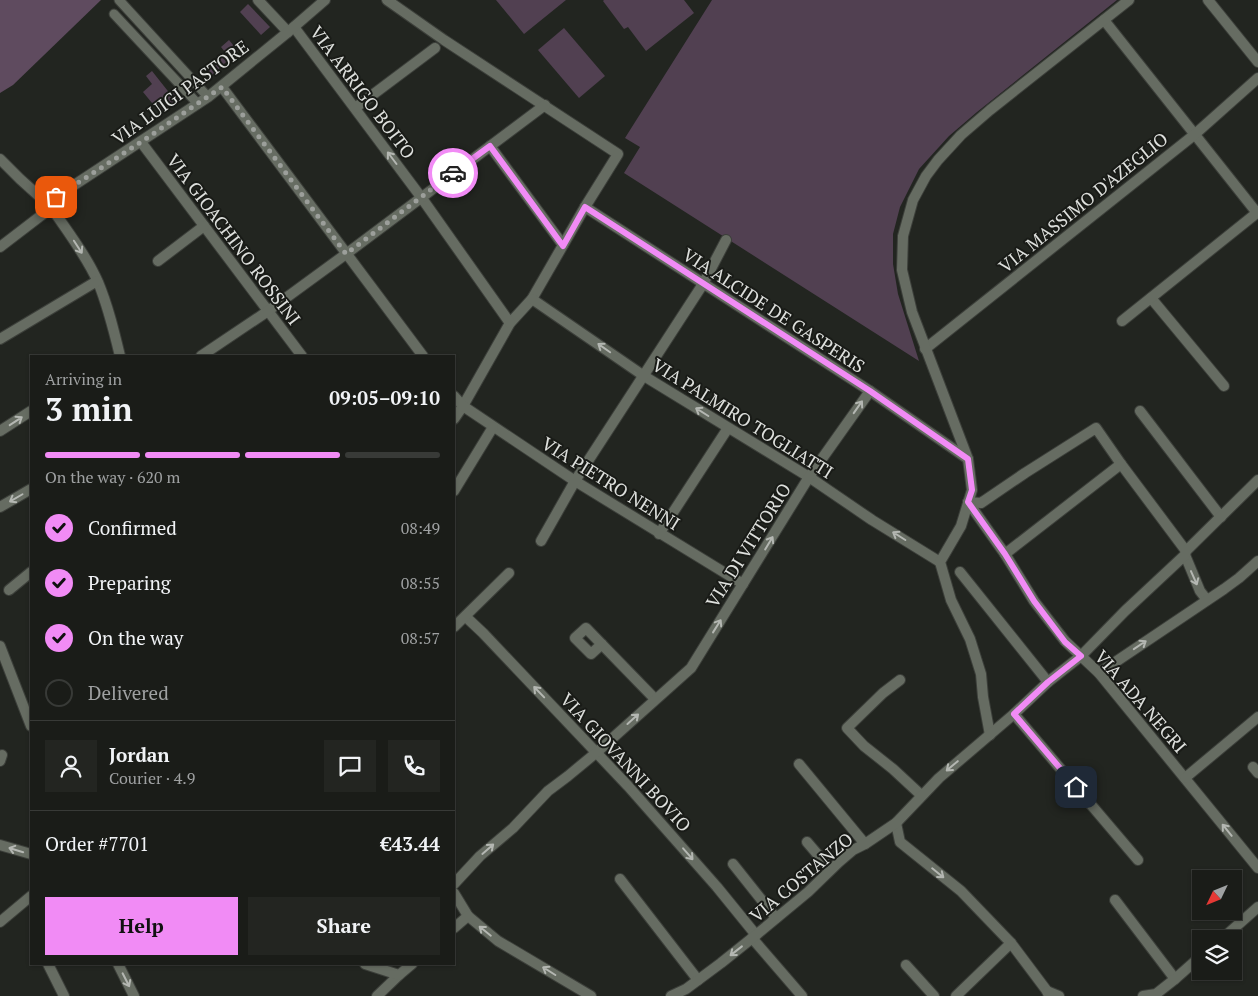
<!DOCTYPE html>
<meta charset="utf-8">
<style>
:root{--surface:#1a1c18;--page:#232521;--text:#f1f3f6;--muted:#9fa1a2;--line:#383a37;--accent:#f18bf5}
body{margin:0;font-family:"PT Serif",serif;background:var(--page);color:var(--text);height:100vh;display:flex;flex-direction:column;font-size:19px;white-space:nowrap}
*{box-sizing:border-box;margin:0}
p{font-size:16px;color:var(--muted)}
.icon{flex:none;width:28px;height:28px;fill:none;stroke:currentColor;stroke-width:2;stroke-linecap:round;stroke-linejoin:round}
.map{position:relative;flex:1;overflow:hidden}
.sheet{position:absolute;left:30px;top:355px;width:425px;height:610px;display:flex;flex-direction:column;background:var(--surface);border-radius:0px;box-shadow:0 1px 4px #0004,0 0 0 1px var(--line)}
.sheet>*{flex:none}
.needle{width:32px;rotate:227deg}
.buttons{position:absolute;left:1192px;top:870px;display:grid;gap:10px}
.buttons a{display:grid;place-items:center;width:50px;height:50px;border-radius:0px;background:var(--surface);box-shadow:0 1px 4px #0004,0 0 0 1px var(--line);font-size:25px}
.pin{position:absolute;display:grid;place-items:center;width:42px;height:42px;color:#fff;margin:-21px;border-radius:10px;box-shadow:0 2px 8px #0006}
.courier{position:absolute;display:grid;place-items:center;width:50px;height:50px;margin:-25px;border:4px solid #f18bf5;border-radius:50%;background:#fff;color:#222;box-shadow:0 1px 6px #0007}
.overview em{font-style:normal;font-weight:700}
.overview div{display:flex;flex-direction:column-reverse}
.overview{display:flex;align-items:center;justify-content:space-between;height:85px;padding:0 15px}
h1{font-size:32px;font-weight:700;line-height:38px}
.bar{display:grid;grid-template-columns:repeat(4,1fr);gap:8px 5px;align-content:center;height:60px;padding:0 15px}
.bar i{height:6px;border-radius:4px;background:var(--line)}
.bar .on{background:var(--accent)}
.bar p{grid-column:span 4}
.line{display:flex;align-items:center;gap:12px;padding:0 15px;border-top:1px solid var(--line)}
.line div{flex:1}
.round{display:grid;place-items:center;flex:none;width:52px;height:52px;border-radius:0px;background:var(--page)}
ol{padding:0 15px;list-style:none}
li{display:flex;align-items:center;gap:15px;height:55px}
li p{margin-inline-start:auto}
li .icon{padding:5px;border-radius:50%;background:var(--accent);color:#111;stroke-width:4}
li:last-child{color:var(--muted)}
li i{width:28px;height:28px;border:2px solid var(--line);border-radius:50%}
.primary-button{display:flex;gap:10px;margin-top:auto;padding:10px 15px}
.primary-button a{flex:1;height:58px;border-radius:0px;background:var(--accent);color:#111;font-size:20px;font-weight:700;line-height:58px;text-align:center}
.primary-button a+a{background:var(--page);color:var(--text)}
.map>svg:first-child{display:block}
</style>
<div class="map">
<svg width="1258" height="996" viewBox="0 0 1258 996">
<rect width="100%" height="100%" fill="#222520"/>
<g fill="#514051">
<path d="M 496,0 L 566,0 L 524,34 Z"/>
<path d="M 604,0 L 684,0 L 694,13 L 646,51 L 628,27 L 624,29 L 603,1 Z"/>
<path d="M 712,0 L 1117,0 L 977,112 L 949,136 L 919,169 L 900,207 L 893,234 L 893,264 L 898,294 L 919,361 L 624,173 L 640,147 L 625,138 Z"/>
<path d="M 248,4 L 270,27 L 261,35 L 240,12 Z"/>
<path d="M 564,28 L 605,76 L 579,98 L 538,50 Z"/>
<path d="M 229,40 L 238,51 L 212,75 L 207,69 L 225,52 L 221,47 Z"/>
<path d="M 152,71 L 171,95 L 177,91 L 181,96 L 161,114 L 143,92 L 152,84 L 146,76 Z"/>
</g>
<path fill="#5f4b5f" d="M 0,0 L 101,0 L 13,85 L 0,93 Z"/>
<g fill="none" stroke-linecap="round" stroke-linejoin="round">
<defs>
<g id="pedestrian">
<path d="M 119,0 L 208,97"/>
<path d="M 114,14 L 198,104"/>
</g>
<g id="minor">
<path d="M 258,0 L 288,32"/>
<path d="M 387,0 L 444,40 L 618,154 L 585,207 L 532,299 L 510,323 L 463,406 L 454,419"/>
<path d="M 1208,0 L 1258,62"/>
<path d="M 1104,20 L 1257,213"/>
<path d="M 294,27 L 421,197 L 510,323"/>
<path d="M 222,87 L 423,356"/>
<path d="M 355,108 L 435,48"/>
<path d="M 141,142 L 302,356"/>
<path d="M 490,146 L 563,245"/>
<path d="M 51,207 C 67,231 86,255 98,282 C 108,306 114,331 120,356"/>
<path d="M 585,207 L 870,391 L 968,459"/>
<path d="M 158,261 L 204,226"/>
<path d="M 1151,298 L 1224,386"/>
<path d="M 532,299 L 644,376 L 809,477 L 872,520 L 940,562"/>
<path d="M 1122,321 L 1258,212"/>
<path d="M 0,339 L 97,281"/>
<path d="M 925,349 L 1194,135 L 1258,78"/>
<path d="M 201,356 L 268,311 L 346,254 L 545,105"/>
<path d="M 454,396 L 463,406 L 575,481 L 743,584"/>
<path d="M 1140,411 L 1221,517"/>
<path d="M 0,431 L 31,411"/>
<path d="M 454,491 L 493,427"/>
<path d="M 968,502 L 981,503 L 1025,473 L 1096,428 L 1121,464 L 1186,551"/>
<path d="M 968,502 L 1005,554 L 1121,464"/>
<path d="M 0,507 L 31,489"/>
<path d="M 659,534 L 728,428"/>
<path d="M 541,541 L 575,481 L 703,284 L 726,240"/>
<path d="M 1005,554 L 1034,601 L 1065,641 L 1099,673 L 1258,868"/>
<path d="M 1185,555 L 1200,591 L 1207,600"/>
<path d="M 960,572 L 1048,682"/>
<path d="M 9,590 L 31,572"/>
<path d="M 466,617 L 483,633 L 628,786 L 717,887 L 756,935"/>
<path d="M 454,627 L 509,573"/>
<path d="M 602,644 L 591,654 L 575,638 L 586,628 L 655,699"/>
<path d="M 0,646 L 31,726"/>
<path d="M 1099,673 L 1224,589 L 1239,578 L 1258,561"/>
<path d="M 900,680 L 883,693 L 847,728 L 864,746 L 893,769 L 921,795"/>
<path d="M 1014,714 L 1138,860"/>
<path d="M 0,761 L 2,755"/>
<path d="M 799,764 L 865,844"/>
<path d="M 1253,767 L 1258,773"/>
<path d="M 1185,778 L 1258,717"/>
<path d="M 896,823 L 900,842 L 961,891 L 1011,943 L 1047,991 L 1049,996"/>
<path d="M 807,842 L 830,869"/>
<path d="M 733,864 L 776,918"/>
<path d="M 620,879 L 698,980"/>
<path d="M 454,884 L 480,856 L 513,828 L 548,791 L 568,776 L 597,752 L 691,668 L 809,477 L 870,391"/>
<path d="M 454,893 L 468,916"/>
<path d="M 1115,900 L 1175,979"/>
<path d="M 0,922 L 31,896"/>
<path d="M 752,938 L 802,996"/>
<path d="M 1222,939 L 1258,907"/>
<path d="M 48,964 L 64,996"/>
<path d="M 906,965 L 934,996"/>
<path d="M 1047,991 L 1059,996"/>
<path d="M 377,996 L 399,975"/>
<path d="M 956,996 L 1011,943"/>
<path d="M 1143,996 L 1156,994 L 1175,979 L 1201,956"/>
</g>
<g id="tertiary">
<path d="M 0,159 L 20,179 L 51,207"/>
<path d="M 0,247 L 47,211 L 56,197 L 208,97 L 288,32 L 325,0"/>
<path d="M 990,735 L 983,697 L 981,674 L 970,639 L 951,600 L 940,562 L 961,526 L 972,490 L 968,459 L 912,312 L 902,270 L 903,236 L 913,200 L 926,176 L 938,160 L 961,135 L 990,110 L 1129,0"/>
<path d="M 0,845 L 31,854"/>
<path d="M 454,928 L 468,916 L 498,941 L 591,996"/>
<path d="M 118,964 L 134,996"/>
<path d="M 365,964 L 399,975 L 412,964"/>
<path d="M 671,996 L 686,989 L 721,963 L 756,935 L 808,892 L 839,862 L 853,850 L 865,844 L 896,823 L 939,778 L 1014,714 L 1048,682 L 1081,656 L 1125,611 L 1185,555 L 1186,551 L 1258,480"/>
</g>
</defs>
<use href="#pedestrian" stroke="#3c3f3a" stroke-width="11"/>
<use href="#minor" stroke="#3c3f3a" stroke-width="12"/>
<use href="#tertiary" stroke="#3c3f3a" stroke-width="12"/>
<use href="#pedestrian" stroke="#666c62" stroke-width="9"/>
<use href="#minor" stroke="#666c62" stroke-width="10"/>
<use href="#tertiary" stroke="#666c62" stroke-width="10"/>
</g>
<defs><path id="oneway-shaft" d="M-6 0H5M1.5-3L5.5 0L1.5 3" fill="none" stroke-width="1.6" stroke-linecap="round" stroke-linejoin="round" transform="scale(1.25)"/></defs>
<g stroke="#b4b7b2">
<use href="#oneway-shaft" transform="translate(392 158) rotate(-127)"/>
<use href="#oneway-shaft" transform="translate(78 247) rotate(57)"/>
<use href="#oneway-shaft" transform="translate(604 348) rotate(-145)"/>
<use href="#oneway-shaft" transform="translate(858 407) rotate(-55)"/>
<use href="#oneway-shaft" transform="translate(702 412) rotate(-148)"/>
<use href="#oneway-shaft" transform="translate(16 421) rotate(-33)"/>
<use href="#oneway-shaft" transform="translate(16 498) rotate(150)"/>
<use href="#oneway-shaft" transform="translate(899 536) rotate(-148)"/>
<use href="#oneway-shaft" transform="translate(769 543) rotate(-59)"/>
<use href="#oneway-shaft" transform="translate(1194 578) rotate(66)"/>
<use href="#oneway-shaft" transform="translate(717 626) rotate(-58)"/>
<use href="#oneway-shaft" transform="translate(1140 645) rotate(-34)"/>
<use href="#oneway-shaft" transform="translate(539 692) rotate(-134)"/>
<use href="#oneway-shaft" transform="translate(633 719) rotate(-42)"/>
<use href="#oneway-shaft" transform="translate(952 766) rotate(140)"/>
<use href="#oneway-shaft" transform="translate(1227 830) rotate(-129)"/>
<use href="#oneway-shaft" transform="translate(488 849) rotate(-41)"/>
<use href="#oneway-shaft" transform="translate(16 850) rotate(-163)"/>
<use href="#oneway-shaft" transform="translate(688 854) rotate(49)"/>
<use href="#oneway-shaft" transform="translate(938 873) rotate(39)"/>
<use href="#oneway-shaft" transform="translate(485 931) rotate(-141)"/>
<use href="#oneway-shaft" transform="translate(736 951) rotate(142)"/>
<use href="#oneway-shaft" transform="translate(549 971) rotate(-148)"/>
<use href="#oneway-shaft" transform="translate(126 980) rotate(63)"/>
</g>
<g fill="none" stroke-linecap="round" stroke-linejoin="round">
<path stroke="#9c9f9b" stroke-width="5" stroke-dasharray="0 9" d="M 56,197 L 141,142 L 222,87 L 346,254 L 453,173"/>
<path stroke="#f18bf5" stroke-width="6" d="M 453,173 L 490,146 L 563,246 L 585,207 L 870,391 L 968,459 L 972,490 L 968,502 L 1005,554 L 1034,601 L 1065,642 L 1081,656 L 1048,682 L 1014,714 L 1076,787"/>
</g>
<g text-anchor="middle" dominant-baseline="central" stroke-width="4" stroke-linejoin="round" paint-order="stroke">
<g font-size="18" fill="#dee0dd" stroke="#191b17">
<text transform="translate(180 92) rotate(-36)">VIA LUIGI PASTORE</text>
<text transform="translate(363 92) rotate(53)">VIA ARRIGO BOITO</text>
<text transform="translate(1083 202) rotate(-39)">VIA MASSIMO D'AZEGLIO</text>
<text transform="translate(234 239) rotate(53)">VIA GIOACHINO ROSSINI</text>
<text transform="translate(774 310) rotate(33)">VIA ALCIDE DE GASPERIS</text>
<text transform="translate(743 418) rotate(32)">VIA PALMIRO TOGLIATTI</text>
<text transform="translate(611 483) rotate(32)">VIA PIETRO NENNI</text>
<text transform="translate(748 545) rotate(-58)">VIA DI VITTORIO</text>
<text transform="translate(1141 701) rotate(49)">VIA ADA NEGRI</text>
<text transform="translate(626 762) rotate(47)">VIA GIOVANNI BOVIO</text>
<text transform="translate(801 877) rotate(-40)">VIA COSTANZO</text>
</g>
</g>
</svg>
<div class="buttons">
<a><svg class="needle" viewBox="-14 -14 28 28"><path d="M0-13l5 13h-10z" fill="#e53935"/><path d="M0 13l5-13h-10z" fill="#9fa1a2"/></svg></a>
<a><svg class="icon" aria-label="layers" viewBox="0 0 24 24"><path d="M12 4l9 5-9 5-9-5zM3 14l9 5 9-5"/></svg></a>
</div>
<div class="pin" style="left:56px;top:197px;background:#ea580c"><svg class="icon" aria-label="bag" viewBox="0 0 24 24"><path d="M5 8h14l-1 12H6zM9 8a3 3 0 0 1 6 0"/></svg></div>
<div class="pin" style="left:1076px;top:787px;background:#1f2937"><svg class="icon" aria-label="home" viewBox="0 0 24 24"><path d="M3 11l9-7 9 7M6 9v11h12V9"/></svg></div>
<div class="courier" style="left:453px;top:173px"><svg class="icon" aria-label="car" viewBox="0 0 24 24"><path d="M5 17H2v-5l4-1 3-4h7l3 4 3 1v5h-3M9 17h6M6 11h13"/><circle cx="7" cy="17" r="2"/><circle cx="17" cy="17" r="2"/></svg></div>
<section class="sheet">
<div class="overview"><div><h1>3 min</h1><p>Arriving in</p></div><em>09:05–09:10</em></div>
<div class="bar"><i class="on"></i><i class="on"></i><i class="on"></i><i></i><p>On the way · 620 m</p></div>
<ol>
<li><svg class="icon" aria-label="check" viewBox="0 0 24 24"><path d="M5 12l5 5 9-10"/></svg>Confirmed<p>08:49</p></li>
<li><svg class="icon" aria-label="check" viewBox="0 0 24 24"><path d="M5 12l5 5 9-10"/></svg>Preparing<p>08:55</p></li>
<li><svg class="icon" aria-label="check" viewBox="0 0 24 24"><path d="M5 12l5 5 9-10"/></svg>On the way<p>08:57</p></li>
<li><i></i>Delivered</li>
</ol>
<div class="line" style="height:90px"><a class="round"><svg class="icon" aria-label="person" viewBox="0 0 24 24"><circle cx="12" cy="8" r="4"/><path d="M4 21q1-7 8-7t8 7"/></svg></a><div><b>Jordan</b><p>Courier · 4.9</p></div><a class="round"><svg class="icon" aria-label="chat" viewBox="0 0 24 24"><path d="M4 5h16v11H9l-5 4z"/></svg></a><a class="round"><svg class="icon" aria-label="phone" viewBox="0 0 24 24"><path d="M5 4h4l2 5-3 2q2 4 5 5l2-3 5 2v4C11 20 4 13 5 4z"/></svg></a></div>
<div class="line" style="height:65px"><div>Order #7701</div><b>€43.44</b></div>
<div class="primary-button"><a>Help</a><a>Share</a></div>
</section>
</div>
